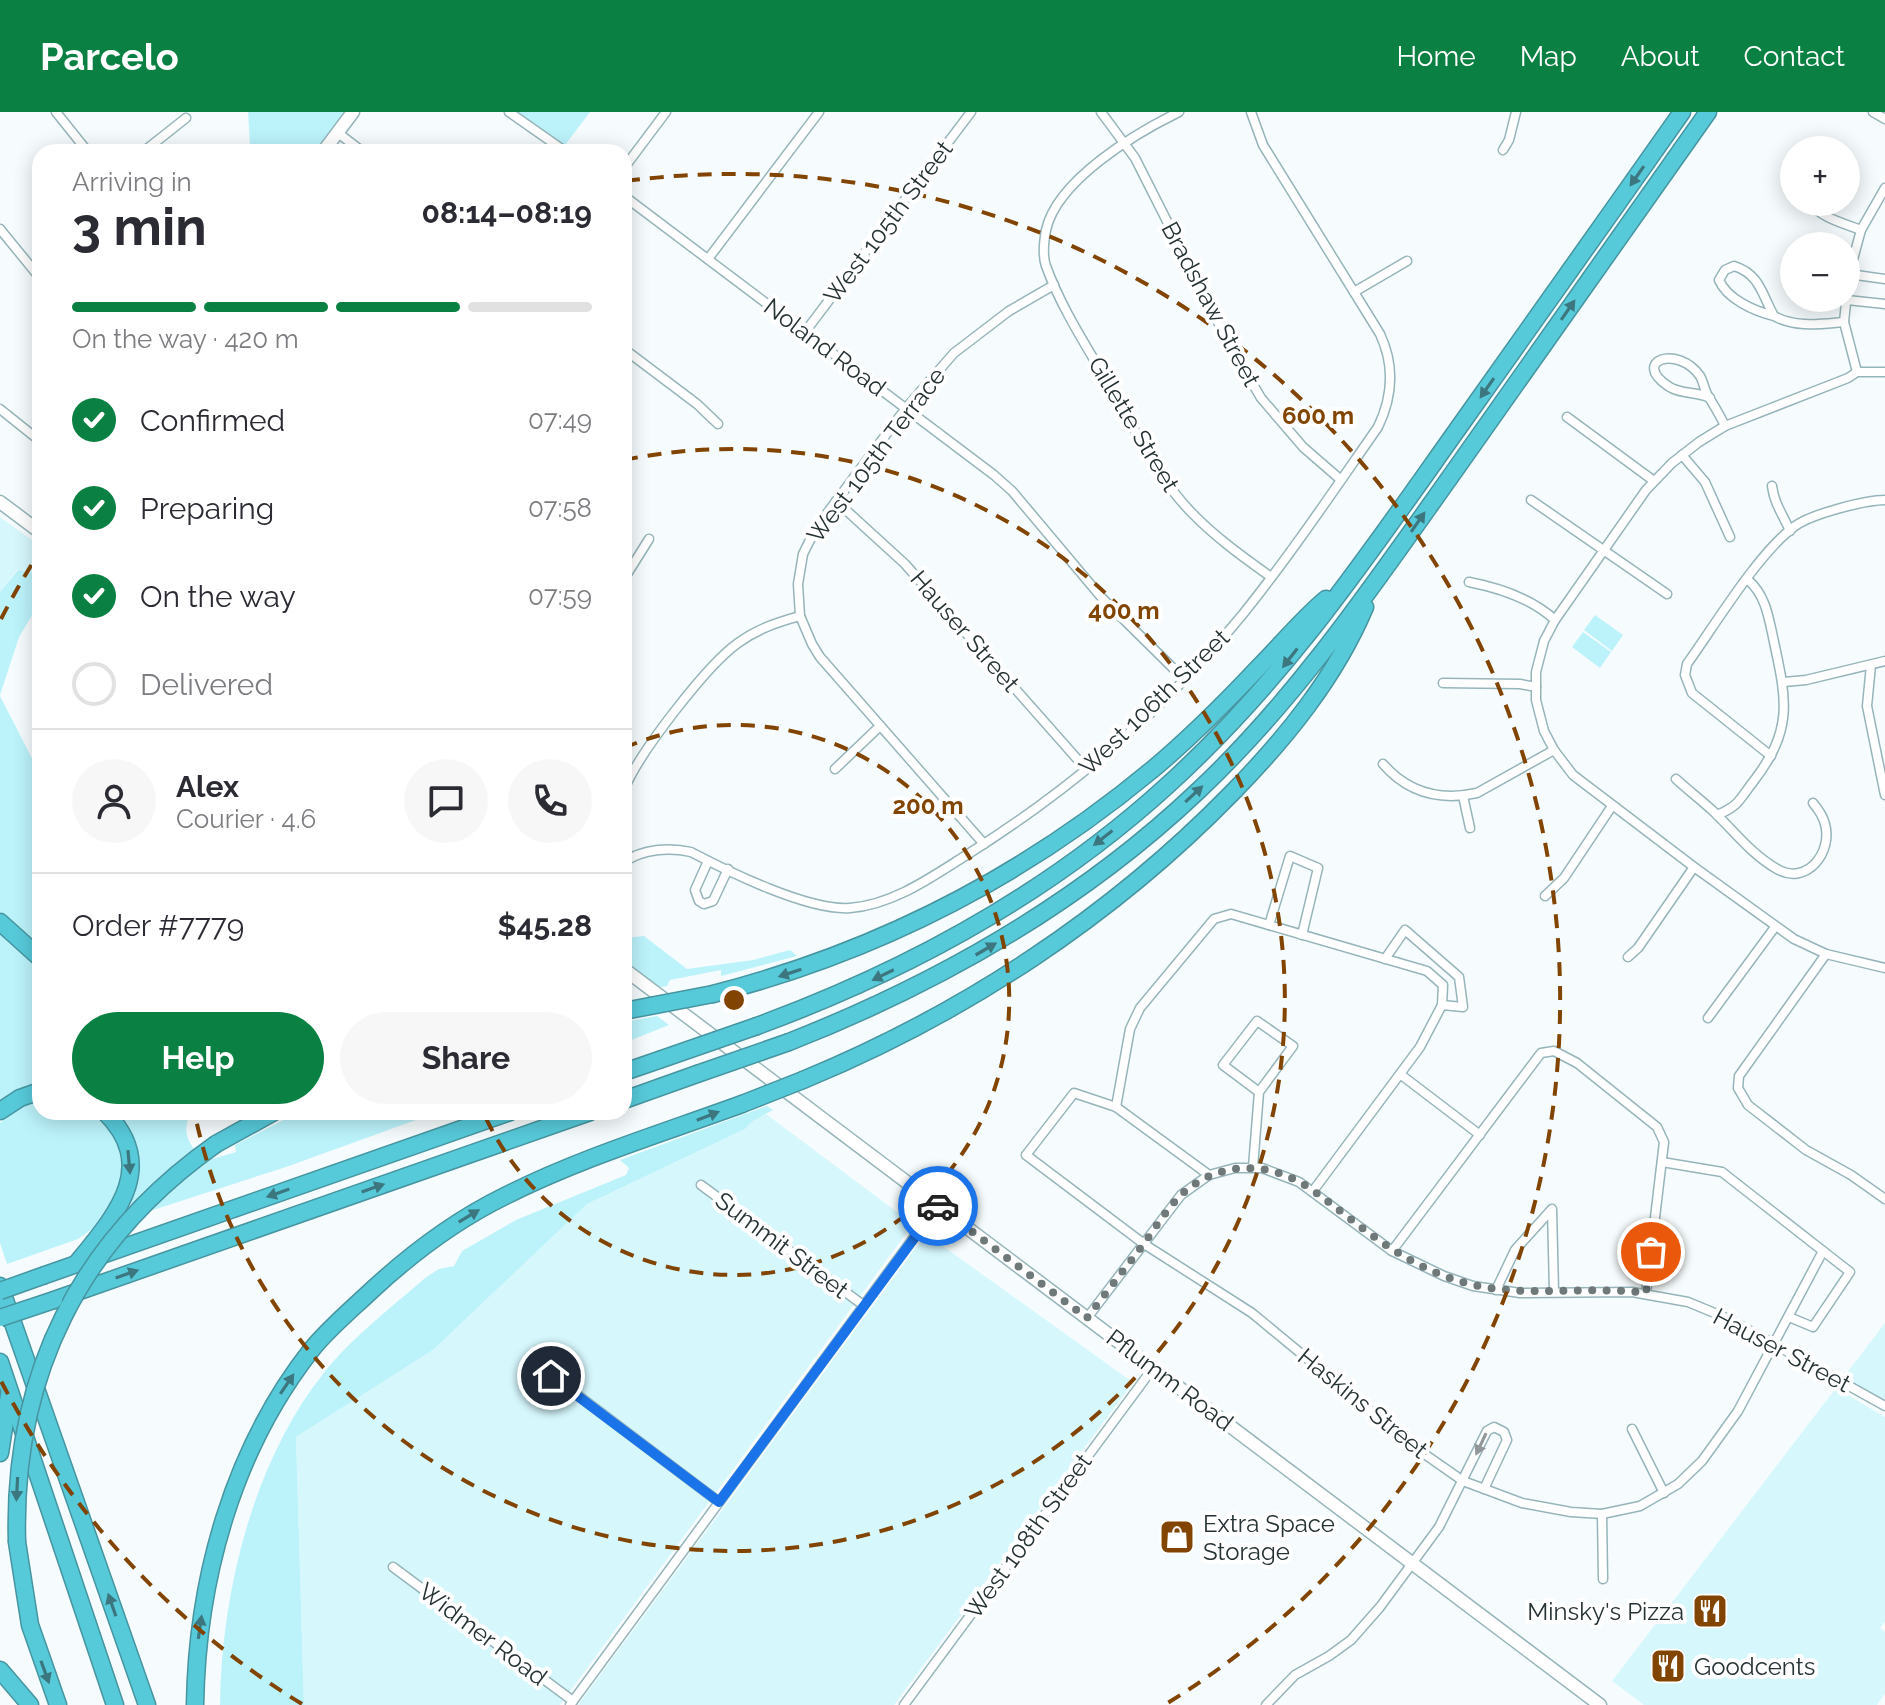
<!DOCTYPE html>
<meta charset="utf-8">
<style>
:root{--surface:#fff;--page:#f7f7f7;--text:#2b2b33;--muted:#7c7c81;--line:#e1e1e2;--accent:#0b8043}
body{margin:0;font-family:Raleway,sans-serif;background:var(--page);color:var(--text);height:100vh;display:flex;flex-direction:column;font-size:30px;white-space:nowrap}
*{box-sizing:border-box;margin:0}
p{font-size:26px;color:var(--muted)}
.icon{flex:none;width:44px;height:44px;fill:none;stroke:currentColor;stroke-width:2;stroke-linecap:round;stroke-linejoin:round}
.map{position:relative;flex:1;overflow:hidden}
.panel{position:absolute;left:32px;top:32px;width:600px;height:976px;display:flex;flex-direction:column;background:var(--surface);border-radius:24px;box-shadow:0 4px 20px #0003}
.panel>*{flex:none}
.tools{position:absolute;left:1780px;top:24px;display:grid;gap:16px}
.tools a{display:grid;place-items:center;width:80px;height:80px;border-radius:50%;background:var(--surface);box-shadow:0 4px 20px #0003;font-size:40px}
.pin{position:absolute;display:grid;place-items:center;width:68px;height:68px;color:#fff;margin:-34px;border:4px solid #fff;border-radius:50%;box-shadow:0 2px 8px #0007}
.courier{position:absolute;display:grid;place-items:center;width:80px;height:80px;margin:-40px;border:6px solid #1a73e8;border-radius:50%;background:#fff;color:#222;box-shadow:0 2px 10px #0007}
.headline em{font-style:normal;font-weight:700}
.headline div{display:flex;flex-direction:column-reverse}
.headline{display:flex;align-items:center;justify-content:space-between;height:136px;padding:0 40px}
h1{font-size:52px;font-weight:700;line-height:60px}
.bar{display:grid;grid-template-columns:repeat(4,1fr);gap:12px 8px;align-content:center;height:96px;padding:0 40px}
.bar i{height:10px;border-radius:6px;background:var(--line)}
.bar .selected{background:var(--accent)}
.bar p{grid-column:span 4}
.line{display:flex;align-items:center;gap:20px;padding:0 40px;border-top:2px solid var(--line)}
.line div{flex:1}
.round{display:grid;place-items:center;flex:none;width:84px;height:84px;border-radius:42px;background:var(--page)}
ol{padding:0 40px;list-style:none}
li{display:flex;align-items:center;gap:24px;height:88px}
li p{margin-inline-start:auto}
li .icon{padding:8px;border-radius:50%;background:var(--accent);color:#fff;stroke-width:4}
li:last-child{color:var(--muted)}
li i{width:44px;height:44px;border:4px solid var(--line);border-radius:50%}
.primary-button{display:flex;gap:16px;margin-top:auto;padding:16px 40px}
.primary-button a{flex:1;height:92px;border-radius:48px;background:var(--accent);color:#fff;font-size:32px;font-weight:700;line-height:92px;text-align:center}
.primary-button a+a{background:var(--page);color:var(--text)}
header{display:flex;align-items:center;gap:48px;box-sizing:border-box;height:112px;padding:0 40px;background:var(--accent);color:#fff}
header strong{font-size:38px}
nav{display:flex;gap:44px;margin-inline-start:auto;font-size:28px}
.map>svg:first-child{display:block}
</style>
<header>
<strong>Parcelo</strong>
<nav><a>Home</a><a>Map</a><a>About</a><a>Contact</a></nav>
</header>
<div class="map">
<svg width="1885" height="1593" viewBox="0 0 1885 1593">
<rect width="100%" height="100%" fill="#f6fcfd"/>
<g fill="#d6f8fd">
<path d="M 0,405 L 40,434 L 40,454 L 34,462 L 17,458 L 0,480 Z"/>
<path d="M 766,1002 L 913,1112 L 560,1593 L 304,1593 L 296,1325 L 433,1238 L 587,1092 L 745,1017 L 753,1009 Z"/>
<path d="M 926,1122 L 1131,1269 L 1128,1277 L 894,1593 L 578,1593 Z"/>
<path d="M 1885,1211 L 1885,1289 L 1843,1266 Z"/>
<path d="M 1836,1276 L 1885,1305 L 1885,1509 L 1880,1516 L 1885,1520 L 1885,1581 L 1877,1593 L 1644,1593 L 1612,1569 Z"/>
</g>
<g fill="#bcf3fb">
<path d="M 248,0 L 346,0 L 316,40 L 245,40 L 250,33 Z"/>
<path d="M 518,0 L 590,0 L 565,33 Z"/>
<path d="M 18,458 L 40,463 L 40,490 L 19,525 L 0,583 L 0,480 Z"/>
<path d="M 1595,503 L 1623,523 L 1612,539 L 1584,518 Z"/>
<path d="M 1583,520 L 1611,540 L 1600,556 L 1572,535 Z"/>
<path d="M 0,584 L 40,662 L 40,836 L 0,800 Z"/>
<path d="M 0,819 L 40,854 L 40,975 L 0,992 Z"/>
<path d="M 644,824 L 687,857 L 753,848 L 790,838 L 797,844 L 721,864 L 721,858 L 670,868 L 667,874 L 656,876 L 624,852 L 624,826 Z"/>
<path d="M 657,904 L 669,913 L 624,931 L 624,910 Z"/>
<path d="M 40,986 L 40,1000 L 95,1000 L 101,1004 L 121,1034 L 124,1067 L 102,1110 L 78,1127 L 7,1152 L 0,1131 L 0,1011 L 19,994 Z"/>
<path d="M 767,994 L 773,998 L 753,1009 L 745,1017 L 587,1092 L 433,1238 L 296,1325 L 304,1593 L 220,1593 C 221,1482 253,1350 323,1262 C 351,1226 391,1196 425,1166 L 439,1157 L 454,1154 L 462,1139 L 516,1108 L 626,1063 L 629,1056 L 620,1048 Z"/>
<path d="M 114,1000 L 192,1000 C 179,1020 190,1034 205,1049 L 236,1040 L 235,1033 L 299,1000 L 438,1000 L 286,1055 L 153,1098 L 130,1092 L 135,1072 Z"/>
</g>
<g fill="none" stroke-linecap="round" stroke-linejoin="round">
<defs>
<g id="street">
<path d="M 56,0 L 88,40"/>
<path d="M 509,0 L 566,40"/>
<path d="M 1101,0 L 1135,46 L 1227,228 L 1261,286 L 1303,335 L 1341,368"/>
<path d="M 1179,0 C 1136,21 1057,68 1046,118 C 1044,129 1042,143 1046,154 C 1062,198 1089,238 1112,278 C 1136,319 1157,365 1191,400 C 1215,425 1243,445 1271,465"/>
<path d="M 1873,0 L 1885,7"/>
<path d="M 338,21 L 363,40"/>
<path d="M 1503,38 L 1509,28 L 1516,0"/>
<path d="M 143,40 L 186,6"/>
<path d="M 624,56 L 666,0"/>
<path d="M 1794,56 L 1791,67 L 1794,73"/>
<path d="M 1885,76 L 1861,118 L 1849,162 L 1885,167"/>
<path d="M 624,84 L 994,363 L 1012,379 L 1102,486 L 1184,567"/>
<path d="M 1809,90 C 1821,106 1843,111 1861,118"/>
<path d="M 0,117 L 40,166"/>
<path d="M 708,147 L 819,0"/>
<path d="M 1849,162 L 1844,210 L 1857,260"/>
<path d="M 1354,180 L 1407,149"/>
<path d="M 1847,188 L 1885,192"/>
<path d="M 1774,204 C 1754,199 1727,187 1719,168 L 1725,158 L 1734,154 C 1760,162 1762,183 1774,204 C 1796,216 1820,212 1844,210"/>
<path d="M 805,220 L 971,0"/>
<path d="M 624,237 L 697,292 L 718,312"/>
<path d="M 1885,260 L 1857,260 L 1848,266 L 1725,314 L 1699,330 L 1672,351 L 1646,378 L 1555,508 L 1544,529 L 1536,560 L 1536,588 L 1544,619 L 1554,638 L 1573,663 L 1694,755 L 1794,827 L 1826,842 L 1885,856"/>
<path d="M 1710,286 C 1697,279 1681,283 1668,274 C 1631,249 1677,232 1700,264 C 1703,269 1704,276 1707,282 C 1713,292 1720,303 1725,314"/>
<path d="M 0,297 L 40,329"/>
<path d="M 1567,305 L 1654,369"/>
<path d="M 1682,343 L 1705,370 L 1730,425"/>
<path d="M 1772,374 C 1774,391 1783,403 1790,419"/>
<path d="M 1531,388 L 1667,482"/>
<path d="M 836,389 L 905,452 L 1086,657"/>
<path d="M 624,467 L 649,427"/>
<path d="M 1469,470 C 1500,476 1531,486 1555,508"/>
<path d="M 1871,553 L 1867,594 L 1885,683"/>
<path d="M 1784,570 L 1806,568 L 1885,549"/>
<path d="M 1443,571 L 1520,572 L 1536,575"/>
<path d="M 1771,644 L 1692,581 L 1685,563 L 1687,552 C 1715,513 1758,441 1795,414 C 1812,402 1865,388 1885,388"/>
<path d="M 1383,652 C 1408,681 1440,689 1477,681 L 1554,638"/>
<path d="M 835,657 L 880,614"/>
<path d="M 1676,667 C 1688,678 1701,688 1713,699 C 1734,719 1751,742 1777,757 C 1806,774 1833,741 1825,712 C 1823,704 1818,697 1813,691"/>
<path d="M 624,678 C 638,642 707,553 738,531 C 757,517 778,510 800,504"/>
<path d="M 1463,684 L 1470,716"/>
<path d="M 1717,703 C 1739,694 1739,688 1753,670 C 1793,618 1787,590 1774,530 C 1769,507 1766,483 1748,468"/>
<path d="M 624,731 L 629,746"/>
<path d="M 984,732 L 820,545 L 812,532 L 800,504 L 798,472 L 803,442 L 816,416 L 906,296 L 954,241 L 1009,199 L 1054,173"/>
<path d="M 708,749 L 695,778 L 699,789 L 704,792 L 713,789 L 728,757"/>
<path d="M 624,750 C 643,737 669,735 691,740 C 729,760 809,799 850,796 C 892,793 930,766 965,744 C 1069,679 1165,597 1243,502 C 1291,442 1334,378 1378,315 C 1393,284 1395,254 1380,222 L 1263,33 L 1251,0"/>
<path d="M 1545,784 L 1564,766 L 1612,694"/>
<path d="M 1269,813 L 1290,744 L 1318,756 L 1302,823"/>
<path d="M 1826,842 L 1744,957 L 1739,964 L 1738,976 L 1748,993 L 1806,1038 L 1851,1063 L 1885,1087"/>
<path d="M 1628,845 L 1638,836 L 1694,755"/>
<path d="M 1385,847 L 1405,818 L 1459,865 L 1463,895 L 1442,893"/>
<path d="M 1708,906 L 1775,815"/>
<path d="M 1400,962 L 1480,1023"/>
<path d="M 1116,995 L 1130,917 L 1140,896 L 1214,807 L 1231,802 L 1427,859 L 1443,873 L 1442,893 L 1420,935 L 1313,1079"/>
<path d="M 1253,1055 L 1259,980 L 1293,934 L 1257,909 L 1223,953 L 1259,980"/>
<path d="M 1209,1063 L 1116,995 L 1074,981 L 1026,1043 L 1144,1132 L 1252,1201 L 1413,1334 L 1463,1369 L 1522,1391 L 1571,1400 L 1602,1402 L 1640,1394 L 1678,1372 L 1702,1349 L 1738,1299 L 1823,1139 L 1722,1060 L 1662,1050"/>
<path d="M 701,1073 L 863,1193"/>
<path d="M 1392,1139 L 1541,941 L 1554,939 L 1577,951 L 1657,1015 L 1664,1030 L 1646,1181"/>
<path d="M 1496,1178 L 1515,1138 L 1552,1097 L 1554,1180"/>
<path d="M 1789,1205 L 1813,1215 L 1850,1160 L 1823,1139"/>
<path d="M 1087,1206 L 1181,1083 L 1209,1063 L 1235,1056 L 1262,1056 L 1299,1070 L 1392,1139 L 1444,1164 L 1473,1174 L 1520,1181 L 1632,1180 L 1688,1190 L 1729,1207 L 1885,1294"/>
<path d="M 539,1254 L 719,1390"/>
<path d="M 1632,1317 L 1664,1381"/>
<path d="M 1602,1402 L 1603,1467"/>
<path d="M 393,1455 L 573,1589"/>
<path d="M 570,1593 L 937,1094"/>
<path d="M 904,1593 L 1153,1256"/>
<path d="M 1266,1593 L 1295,1563 L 1329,1544 L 1351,1528 L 1380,1495 L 1439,1415 L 1487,1319 L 1494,1315 L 1504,1320 L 1507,1328 L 1484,1377"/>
</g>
<g id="secondary">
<path d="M 323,40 L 353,0"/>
<path d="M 0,390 L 40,420"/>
<path d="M 624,857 L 1600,1593"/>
</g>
<g id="highway">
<path d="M 0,810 L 40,846"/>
<path d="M 713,882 C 877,840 1022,766 1153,657 C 1190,626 1225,591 1258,556 C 1281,533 1302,507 1326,487"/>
<path d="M 757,914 C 907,859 1050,781 1169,672 C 1281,570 1360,455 1447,332 C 1525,222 1604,111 1682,0"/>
<path d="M 789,930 C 939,871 1080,791 1198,679 C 1297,586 1374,472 1453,361 C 1538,241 1623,120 1708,0"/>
<path d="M 624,960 L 659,948"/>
<path d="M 803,968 C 963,902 1111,805 1232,681 C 1285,627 1335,566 1365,495"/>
<path d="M 624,988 L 697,962"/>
<path d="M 0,999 L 20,986 L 40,979"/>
<path d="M 216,1032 L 274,1000"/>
<path d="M 77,1151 C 115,1104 160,1055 105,1000"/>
<path d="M 45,1163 L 510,1000"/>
<path d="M 0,1174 L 147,1593"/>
<path d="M 54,1188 L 590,1000"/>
<path d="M 0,1250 L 115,1593"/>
<path d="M 0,1341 L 9,1283"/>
<path d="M 17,1430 L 30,1513 L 58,1593"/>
<path d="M 0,1558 L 30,1593"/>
<path d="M 195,1593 C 197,1467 233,1337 312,1237 C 329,1216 352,1197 372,1178 C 412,1141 456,1108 505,1084 C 580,1046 663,1021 742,992"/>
</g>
</defs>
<use href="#street" stroke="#96b5ba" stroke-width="11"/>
<use href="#secondary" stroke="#96b5ba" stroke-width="15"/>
<use href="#highway" stroke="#4695a0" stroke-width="19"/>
<use href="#street" stroke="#fff" stroke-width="8"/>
<use href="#secondary" stroke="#fff" stroke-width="12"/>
<use href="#highway" stroke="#57cada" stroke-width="16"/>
<defs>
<g id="highway-bridge">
<path d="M 624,899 L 713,882"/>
<path d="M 659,948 L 757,914"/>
<path d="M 697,962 L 789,930"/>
<path d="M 742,992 L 803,968"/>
<path d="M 0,1179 L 45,1163"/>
<path d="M 0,1206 L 54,1188"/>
<path d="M 17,1430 C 12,1263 80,1128 216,1032"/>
</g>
</defs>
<use href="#highway-bridge" stroke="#4695a0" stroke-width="19" stroke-linecap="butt"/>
<use href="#highway-bridge" stroke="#57cada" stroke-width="16"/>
</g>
<defs><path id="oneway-solid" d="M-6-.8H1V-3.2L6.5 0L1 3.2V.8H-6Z" transform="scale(2)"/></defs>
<g fill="#3c767f">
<use href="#oneway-solid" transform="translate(1637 64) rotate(125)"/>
<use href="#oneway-solid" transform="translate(1568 198) rotate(-55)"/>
<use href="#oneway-solid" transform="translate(1487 276) rotate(125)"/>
<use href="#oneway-solid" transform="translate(1418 410) rotate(-55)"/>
<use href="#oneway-solid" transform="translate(1290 546) rotate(128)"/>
<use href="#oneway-solid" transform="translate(1194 682) rotate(-43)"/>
<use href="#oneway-solid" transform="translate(1103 726) rotate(142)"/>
<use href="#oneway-solid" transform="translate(986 837) rotate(-30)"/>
<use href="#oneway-solid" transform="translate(790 861) rotate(162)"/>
<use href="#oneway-solid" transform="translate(883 863) rotate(154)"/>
<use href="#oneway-solid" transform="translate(708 1004) rotate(-21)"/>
<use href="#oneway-solid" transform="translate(129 1050) rotate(85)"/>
<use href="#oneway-solid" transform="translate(373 1076) rotate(-19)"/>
<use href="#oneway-solid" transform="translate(278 1081) rotate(161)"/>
<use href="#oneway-solid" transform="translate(469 1104) rotate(-31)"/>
<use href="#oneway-solid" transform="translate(127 1162) rotate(-19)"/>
<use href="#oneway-solid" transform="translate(287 1272) rotate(-56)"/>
<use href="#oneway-solid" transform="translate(17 1377) rotate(93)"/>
<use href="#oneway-solid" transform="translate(112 1493) rotate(-109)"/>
<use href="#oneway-solid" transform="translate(200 1515) rotate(-82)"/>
<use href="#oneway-solid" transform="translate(45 1560) rotate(70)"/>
</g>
<use fill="#92989a" href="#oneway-solid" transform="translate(1481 1332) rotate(115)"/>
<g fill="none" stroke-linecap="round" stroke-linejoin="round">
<path stroke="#6f797a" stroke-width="8" stroke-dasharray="0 14.4" d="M 938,1094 L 1087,1206 C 1105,1182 1124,1158 1142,1134 C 1155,1117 1167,1096 1183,1081 C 1221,1048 1270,1049 1311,1077 C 1354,1108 1392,1144 1442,1163 C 1510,1191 1576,1172 1646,1181 L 1651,1140"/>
<path stroke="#1a73e8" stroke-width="10" d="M 551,1264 L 719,1390 L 938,1094"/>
</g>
<g fill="none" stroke="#814401" stroke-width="4" stroke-dasharray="14 10">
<path d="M624 636A275 275 0 1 1 484 1002"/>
<path d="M624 348A551 551 0 1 1 195 1003"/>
<path d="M302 1592A826 826 0 0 1 1 1269M1 507A826 826 0 0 1 37 444M626 69A826 826 0 0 1 1166 1592"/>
</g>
<defs>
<symbol id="shop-square" viewBox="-11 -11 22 22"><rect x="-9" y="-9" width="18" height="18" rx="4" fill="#814401" stroke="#fff"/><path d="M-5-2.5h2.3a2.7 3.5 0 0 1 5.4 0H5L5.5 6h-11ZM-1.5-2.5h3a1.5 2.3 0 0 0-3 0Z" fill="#fff"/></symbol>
<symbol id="restaurant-square" viewBox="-11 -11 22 22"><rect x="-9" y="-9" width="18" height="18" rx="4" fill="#814401" stroke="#fff"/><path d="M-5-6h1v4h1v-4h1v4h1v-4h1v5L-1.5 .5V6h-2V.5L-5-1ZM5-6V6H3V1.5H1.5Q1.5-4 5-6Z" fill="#fff"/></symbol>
</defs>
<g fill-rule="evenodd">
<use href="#shop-square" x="1157" y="1405" width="40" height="40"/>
<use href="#restaurant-square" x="1690" y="1479" width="40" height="40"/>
<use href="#restaurant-square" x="1648" y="1534" width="40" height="40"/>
</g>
<g text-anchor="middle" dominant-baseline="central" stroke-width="8" stroke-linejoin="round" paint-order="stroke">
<g font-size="24" fill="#263234" stroke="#fff">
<text transform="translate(888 110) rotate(-53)">West 105th Street</text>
<text transform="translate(1211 192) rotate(62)">Bradshaw Street</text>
<text transform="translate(825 235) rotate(37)">Noland Road</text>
<text transform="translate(1134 312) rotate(59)">Gillette Street</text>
<text transform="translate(876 343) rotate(-53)">West 105th Terrace</text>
<text transform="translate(965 519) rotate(49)">Hauser Street</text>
<text transform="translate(1154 590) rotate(-44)">West 106th Street</text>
<text transform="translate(782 1133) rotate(37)">Summit Street</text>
<text transform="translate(1782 1238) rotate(28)">Hauser Street</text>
<text transform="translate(1170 1268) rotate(37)">Pflumm Road</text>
<text transform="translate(1363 1291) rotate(39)">Haskins Street</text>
<text transform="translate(1028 1424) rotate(-54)">West 108th Street</text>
<text transform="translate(483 1522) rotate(37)">Widmer Road</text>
</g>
<g font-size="24" fill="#263234" stroke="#fff" text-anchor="start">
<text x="1203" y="1411">Extra Space<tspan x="1203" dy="28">Storage</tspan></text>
<text x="1684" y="1499" text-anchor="end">Minsky's Pizza</text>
<text x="1694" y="1554">Goodcents</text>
</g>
</g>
<circle cx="734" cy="888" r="12" fill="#814401" stroke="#fff" stroke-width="4"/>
<g font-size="24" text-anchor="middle" font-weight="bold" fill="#814401" stroke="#fff" stroke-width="8" stroke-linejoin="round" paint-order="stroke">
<text x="1318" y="312">600 m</text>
<text x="1124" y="507">400 m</text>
<text x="928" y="702">200 m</text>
</g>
</svg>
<div class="tools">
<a>+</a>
<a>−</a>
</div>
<div class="pin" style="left:1651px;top:1140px;background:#ea580c"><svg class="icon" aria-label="bag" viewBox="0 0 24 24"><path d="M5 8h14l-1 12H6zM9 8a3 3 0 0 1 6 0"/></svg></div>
<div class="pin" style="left:551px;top:1264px;background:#1f2937"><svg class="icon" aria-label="home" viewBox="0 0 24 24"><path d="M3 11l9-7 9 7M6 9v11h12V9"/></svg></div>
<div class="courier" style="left:938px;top:1094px"><svg class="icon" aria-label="car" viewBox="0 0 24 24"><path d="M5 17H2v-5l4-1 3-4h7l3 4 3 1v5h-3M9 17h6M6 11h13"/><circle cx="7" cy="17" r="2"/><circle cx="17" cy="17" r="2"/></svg></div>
<section class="panel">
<div class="headline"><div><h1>3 min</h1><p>Arriving in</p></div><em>08:14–08:19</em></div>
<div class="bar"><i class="selected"></i><i class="selected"></i><i class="selected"></i><i></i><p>On the way · 420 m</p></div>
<ol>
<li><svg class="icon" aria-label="check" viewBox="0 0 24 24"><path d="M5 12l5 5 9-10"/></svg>Confirmed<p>07:49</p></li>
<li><svg class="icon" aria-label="check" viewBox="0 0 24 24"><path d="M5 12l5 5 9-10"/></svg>Preparing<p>07:58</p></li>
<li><svg class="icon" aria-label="check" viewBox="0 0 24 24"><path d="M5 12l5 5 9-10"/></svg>On the way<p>07:59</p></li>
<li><i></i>Delivered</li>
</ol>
<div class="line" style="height:144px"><a class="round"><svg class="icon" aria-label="person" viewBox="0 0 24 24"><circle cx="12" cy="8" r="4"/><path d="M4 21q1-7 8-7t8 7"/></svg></a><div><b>Alex</b><p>Courier · 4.6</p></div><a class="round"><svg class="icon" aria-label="chat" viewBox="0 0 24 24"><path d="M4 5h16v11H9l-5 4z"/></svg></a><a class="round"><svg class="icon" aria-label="phone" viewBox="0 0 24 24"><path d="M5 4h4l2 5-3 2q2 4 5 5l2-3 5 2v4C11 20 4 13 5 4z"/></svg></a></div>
<div class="line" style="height:104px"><div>Order #7779</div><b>$45.28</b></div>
<div class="primary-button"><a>Help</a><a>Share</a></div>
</section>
</div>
